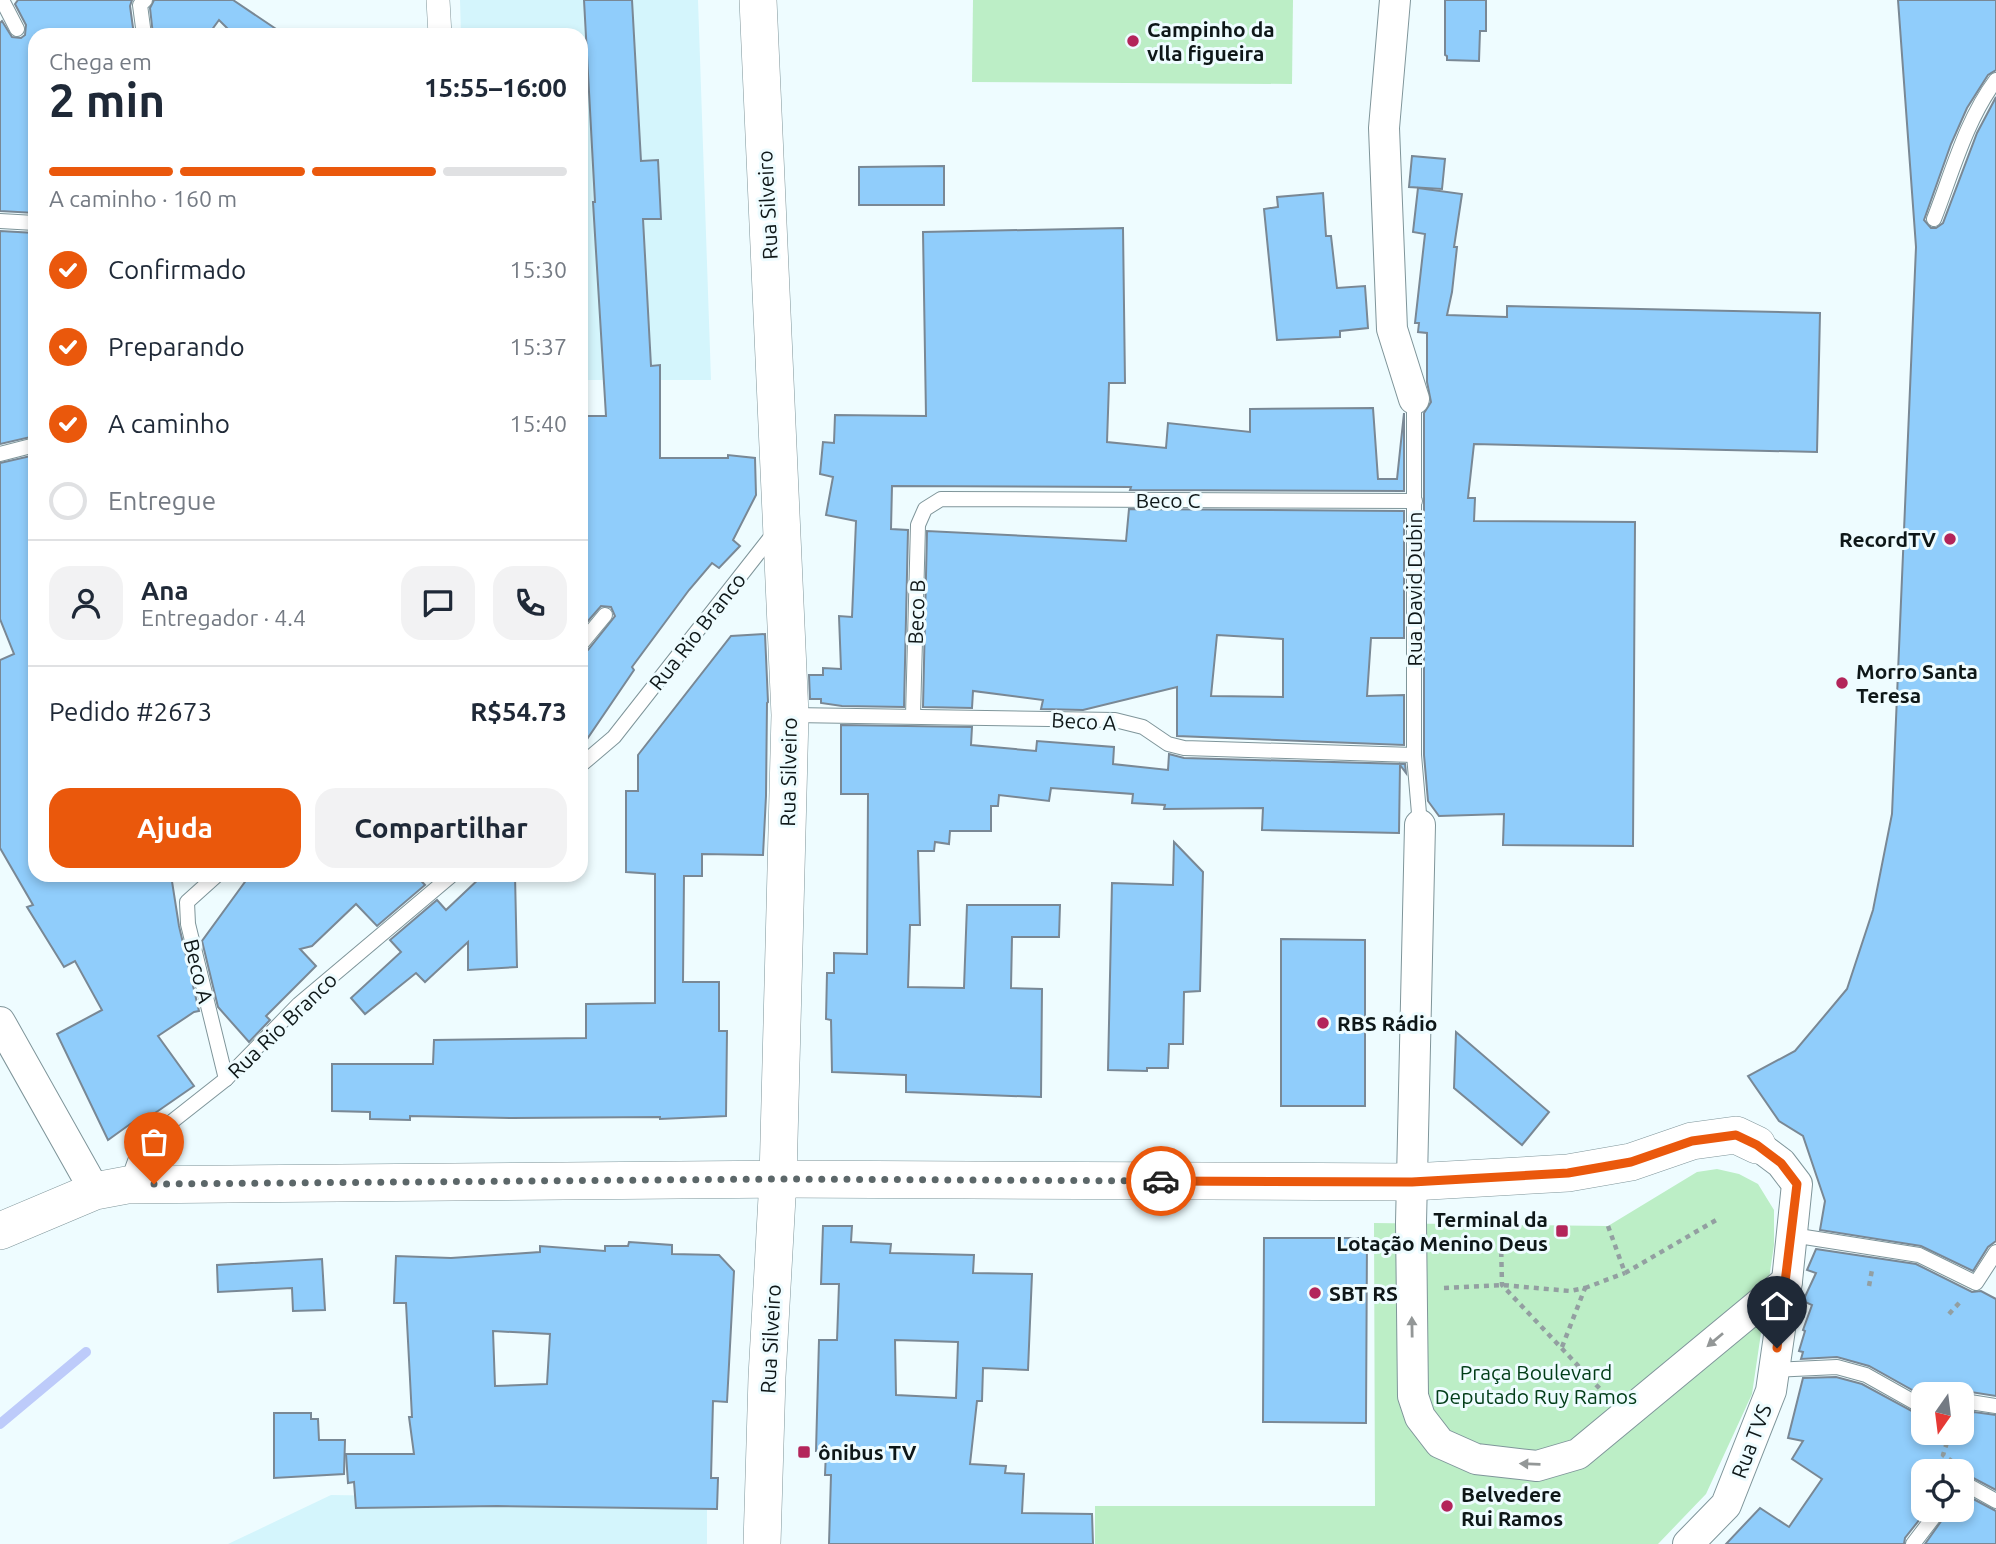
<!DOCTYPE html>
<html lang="pt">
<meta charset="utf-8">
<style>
:root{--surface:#fff;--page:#f2f2f3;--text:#1f2937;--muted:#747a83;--line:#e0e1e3;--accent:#ea580c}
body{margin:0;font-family:Ubuntu,sans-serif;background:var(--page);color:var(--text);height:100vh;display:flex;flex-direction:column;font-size:26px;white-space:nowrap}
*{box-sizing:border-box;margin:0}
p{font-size:23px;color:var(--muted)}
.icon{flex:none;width:38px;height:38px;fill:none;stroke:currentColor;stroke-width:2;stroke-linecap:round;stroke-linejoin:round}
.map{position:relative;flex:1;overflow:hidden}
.drawer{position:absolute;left:28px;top:28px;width:560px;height:854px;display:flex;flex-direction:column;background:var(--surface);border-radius:21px;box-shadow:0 4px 10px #0003}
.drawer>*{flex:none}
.needle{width:46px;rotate:194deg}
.controls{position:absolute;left:1911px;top:1382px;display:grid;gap:14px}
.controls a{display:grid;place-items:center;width:63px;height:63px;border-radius:14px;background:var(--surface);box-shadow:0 4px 10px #0003;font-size:35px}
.pin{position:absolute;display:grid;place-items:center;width:60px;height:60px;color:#fff;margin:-72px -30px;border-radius:50% 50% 50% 0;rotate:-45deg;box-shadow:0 0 7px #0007}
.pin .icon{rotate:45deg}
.courier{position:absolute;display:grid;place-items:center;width:70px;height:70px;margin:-35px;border:5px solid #ea580c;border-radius:50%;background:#fff;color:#222;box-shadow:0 2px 9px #0007}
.summary em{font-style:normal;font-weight:600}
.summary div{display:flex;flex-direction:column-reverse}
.summary{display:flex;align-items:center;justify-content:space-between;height:119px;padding:0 21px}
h1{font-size:46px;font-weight:600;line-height:52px}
.bar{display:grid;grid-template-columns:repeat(4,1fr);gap:10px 7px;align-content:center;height:84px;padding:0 21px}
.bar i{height:9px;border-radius:5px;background:var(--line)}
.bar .current{background:var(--accent)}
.bar p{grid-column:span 4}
.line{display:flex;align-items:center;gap:18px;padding:0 21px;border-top:2px solid var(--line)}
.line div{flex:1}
.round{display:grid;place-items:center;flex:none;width:74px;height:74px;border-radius:21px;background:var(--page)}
ol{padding:0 21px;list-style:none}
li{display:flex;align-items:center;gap:21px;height:77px}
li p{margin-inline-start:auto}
li .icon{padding:7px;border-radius:50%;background:var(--accent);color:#fff;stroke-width:4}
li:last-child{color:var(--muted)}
li i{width:38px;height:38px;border:4px solid var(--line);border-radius:50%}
.button{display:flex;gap:14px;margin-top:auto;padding:14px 21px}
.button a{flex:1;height:80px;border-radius:21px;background:var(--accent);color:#fff;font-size:28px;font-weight:600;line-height:80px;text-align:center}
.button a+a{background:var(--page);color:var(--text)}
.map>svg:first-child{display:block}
</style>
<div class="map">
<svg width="1996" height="1544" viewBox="0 0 1996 1544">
<rect width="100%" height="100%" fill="#eefcff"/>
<g fill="#d4f5fc">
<path d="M 460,0 L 698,0 L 711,380 L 581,380 L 581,35 L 461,35 Z"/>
<path d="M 331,1495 L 707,1501 L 707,1544 L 228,1544 Z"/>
</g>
<g fill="#bceec6">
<path d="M 973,0 L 1293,0 L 1292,84 L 972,82 Z"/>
<path d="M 1717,1169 L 1739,1174 L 1758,1184 L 1774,1210 L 1774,1245 L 1752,1394 L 1706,1494 L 1658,1544 L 1095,1544 L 1095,1506 L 1375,1506 L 1374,1223 L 1608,1226 L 1697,1172 Z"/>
</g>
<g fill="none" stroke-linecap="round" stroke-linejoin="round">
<path stroke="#bdcbfa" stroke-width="10" d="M 0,1424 L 86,1352"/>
</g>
<g fill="#90cdfb" stroke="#798895" stroke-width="2" fill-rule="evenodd">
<path d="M 18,0 L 132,0 L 130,6 L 134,35 L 35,35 L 35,213 L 0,211 L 0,23 L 2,21 L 12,37 L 21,38 L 25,35 L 26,25 L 15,4 Z"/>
<path d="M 154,0 L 233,0 L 285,35 L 234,35 L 219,20 L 208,35 L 153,35 L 150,8 Z"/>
<path d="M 584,0 L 632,0 L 641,161 L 658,160 L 661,219 L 643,219 L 651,366 L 660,365 L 660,458 L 728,458 L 728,455 L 755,458 L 756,495 L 733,540 L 740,546 L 719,568 L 712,563 L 689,590 L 632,667 L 634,670 L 581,748 L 581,653 L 588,650 L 615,616 L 611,607 L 601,606 L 581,629 L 581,416 L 606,416 L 593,202 L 595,202 Z"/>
<path d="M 1445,0 L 1486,0 L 1486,31 L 1480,31 L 1479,61 L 1447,60 L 1447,56 L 1445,55 Z"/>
<path d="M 1898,0 L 1996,0 L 1996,70 L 1988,75 L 1967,108 L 1951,144 L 1924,220 L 1931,228 L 1936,228 L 1943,223 L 1977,133 L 1996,97 L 1996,1241 L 1988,1247 L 1973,1271 L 1921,1246 L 1820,1230 L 1825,1201 L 1803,1136 L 1779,1121 L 1748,1076 L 1795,1051 L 1847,989 L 1873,910 L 1892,814 L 1916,247 Z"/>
<path d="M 1412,156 L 1445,159 L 1442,189 L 1409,187 Z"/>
<path d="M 944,166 L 944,205 L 859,205 L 859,167 Z"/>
<path d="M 1418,188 L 1462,194 L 1454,247 L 1457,247 L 1452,292 L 1447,315 L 1507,317 L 1507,306 L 1820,313 L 1817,452 L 1474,444 L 1468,498 L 1475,498 L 1474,521 L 1635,522 L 1633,846 L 1503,845 L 1504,814 L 1439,816 L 1428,801 L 1424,755 L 1424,413 L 1431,402 L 1427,382 L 1427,333 L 1418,332 L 1419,323 L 1415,323 L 1425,234 L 1413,232 Z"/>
<path d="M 1323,193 L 1326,236 L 1331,236 L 1337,288 L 1365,286 L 1368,328 L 1340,331 L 1340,337 L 1277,340 L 1264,209 L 1278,207 L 1277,197 Z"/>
<path d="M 1123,228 L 1125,383 L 1109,383 L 1107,442 L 1166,448 L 1168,423 L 1250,432 L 1250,409 L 1373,408 L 1378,479 L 1397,479 L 1404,413 L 1404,491 L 1130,490 L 1131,487 L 892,486 L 891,529 L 908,530 L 904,707 L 842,706 L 821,703 L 821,699 L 810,699 L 809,675 L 823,675 L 823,668 L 841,669 L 839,616 L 852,617 L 856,521 L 826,515 L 833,477 L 820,474 L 823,442 L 834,443 L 835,415 L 926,416 L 923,232 Z"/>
<path d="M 0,231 L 35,233 L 35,436 L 0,444 Z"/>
<path d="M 35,455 L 35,875 L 171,875 L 179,926 L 199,1011 L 194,1012 L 158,1036 L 194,1086 L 158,1111 L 143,1120 L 140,1117 L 108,1140 L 57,1034 L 102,1010 L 75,961 L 64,967 L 27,907 L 33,905 L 0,848 L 0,660 L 14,654 L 0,619 L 0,463 Z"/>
<path d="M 1129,509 L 1404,511 L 1404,638 L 1371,638 L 1367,696 L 1404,695 L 1404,745 L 1177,736 L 1177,687 L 1083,710 L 1041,709 L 1043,700 L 973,691 L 972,708 L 923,707 L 927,531 L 1126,541 ZM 1217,635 L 1283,639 L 1283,697 L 1211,696 Z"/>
<path d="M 765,634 L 768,702 L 767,703 L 766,796 L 763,855 L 702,854 L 702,876 L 684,876 L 683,982 L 719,982 L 719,1031 L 727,1031 L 726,1116 L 660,1119 L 660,1117 L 512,1118 L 410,1116 L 410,1120 L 370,1119 L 370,1112 L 332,1111 L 332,1064 L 433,1064 L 434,1040 L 586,1038 L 586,1004 L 655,1003 L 655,874 L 626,872 L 626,791 L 638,791 L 638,755 L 731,636 Z"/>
<path d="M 841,725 L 972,727 L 971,745 L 1036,751 L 1037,741 L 1114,747 L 1113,764 L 1168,770 L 1169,754 L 1184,758 L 1405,764 L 1406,773 L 1400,765 L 1399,833 L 1262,830 L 1263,808 L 1164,809 L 1165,805 L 1132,803 L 1133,794 L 1051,788 L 1049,801 L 999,795 L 998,806 L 991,806 L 991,831 L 950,831 L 949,844 L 935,842 L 934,851 L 918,851 L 920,925 L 910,925 L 908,987 L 964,988 L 967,905 L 1060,905 L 1059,937 L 1012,937 L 1011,988 L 1042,989 L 1041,1097 L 906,1092 L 906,1075 L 832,1072 L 831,1020 L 826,1019 L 827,973 L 834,973 L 834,953 L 867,954 L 868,794 L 841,794 Z"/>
<path d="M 1174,842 L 1203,872 L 1200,991 L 1184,992 L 1183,1044 L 1169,1044 L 1168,1068 L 1147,1068 L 1147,1071 L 1108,1070 L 1112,883 L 1173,885 Z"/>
<path d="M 250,875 L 416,875 L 425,885 L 377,926 L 356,904 L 312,946 L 300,949 L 316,966 L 266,1016 L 270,1020 L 249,1042 L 218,1007 L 202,941 Z"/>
<path d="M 483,875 L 515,875 L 517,967 L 468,970 L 468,942 L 425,982 L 416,973 L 365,1014 L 351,998 L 401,952 L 390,940 L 437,900 L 446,910 Z"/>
<path d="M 1281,939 L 1365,940 L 1365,1106 L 1281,1106 Z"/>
<path d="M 1456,1032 L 1549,1112 L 1522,1145 L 1454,1088 Z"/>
<path d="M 823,1226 L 852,1226 L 851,1242 L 891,1244 L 890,1253 L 974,1255 L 973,1273 L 1032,1274 L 1028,1370 L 983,1368 L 982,1401 L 977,1401 L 970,1464 L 1006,1466 L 1005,1473 L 1024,1474 L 1022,1513 L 1092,1514 L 1093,1544 L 829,1544 L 831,1475 L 825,1475 L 826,1451 L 816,1451 L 819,1340 L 837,1340 L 839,1284 L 821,1284 ZM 895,1340 L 958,1342 L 956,1398 L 896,1395 Z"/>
<path d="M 1264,1238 L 1367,1238 L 1366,1423 L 1263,1422 Z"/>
<path d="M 629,1242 L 672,1245 L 672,1254 L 719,1255 L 734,1271 L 727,1402 L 713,1401 L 711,1478 L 718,1478 L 717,1509 L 497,1506 L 356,1508 L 354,1482 L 348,1483 L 346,1454 L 414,1454 L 409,1417 L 412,1417 L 406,1303 L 394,1303 L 396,1256 L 451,1258 L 540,1252 L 540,1246 L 605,1251 L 605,1246 L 628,1246 ZM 493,1331 L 550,1334 L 547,1384 L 495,1386 Z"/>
<path d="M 1816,1249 L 1916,1264 L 1972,1292 L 1981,1291 L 1996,1299 L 1996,1396 L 1971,1392 L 1962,1397 L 1962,1395 L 1923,1396 L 1869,1366 L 1837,1357 L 1801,1359 L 1803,1352 L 1799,1351 L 1805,1331 L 1803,1330 L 1812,1305 L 1803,1301 L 1816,1273 L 1807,1270 Z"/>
<path d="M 322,1259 L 325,1310 L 293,1311 L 292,1288 L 218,1292 L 217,1265 Z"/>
<path d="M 1836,1377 L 1862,1384 L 1923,1417 L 1923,1433 L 1962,1433 L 1962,1421 L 1969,1418 L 1974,1412 L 1996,1415 L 1996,1490 L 1962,1472 L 1923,1472 L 1923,1510 L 1927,1510 L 1905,1538 L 1904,1544 L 1726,1544 L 1760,1508 L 1789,1527 L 1822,1479 L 1792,1459 L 1803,1441 L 1788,1438 L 1803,1378 Z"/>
<path d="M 274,1413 L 311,1413 L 311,1419 L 318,1419 L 319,1440 L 345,1440 L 344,1474 L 274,1478 Z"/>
<path d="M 1962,1493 L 1996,1511 L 1996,1544 L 1925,1544 L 1949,1510 L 1962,1510 Z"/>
</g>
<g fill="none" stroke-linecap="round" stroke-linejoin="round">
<defs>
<g id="service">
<path d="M 2,0 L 17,29"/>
<path d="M 144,35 L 140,5 L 145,0"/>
<path d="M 1934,219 C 1952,173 1966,120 1996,80"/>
<path d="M 0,221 L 35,223"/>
<path d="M 1414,399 L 1414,755 L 1420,825"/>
<path d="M 0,454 L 35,445"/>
<path d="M 581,644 L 605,615"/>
<path d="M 792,715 L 1115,720 L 1143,727 L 1168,744 L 1184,748 L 1414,755"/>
<path d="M 913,716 L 918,525 L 925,509 L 941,499 L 1415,501"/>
<path d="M 581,765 L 614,737 L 774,533"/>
<path d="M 217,875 L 187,902 L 188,924 L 226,1079"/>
<path d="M 127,1183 L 135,1161 L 146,1142 L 226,1079 L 299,1004 L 452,875"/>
<path d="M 1792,1235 L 1919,1255 L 1976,1283 L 1996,1252"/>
<path d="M 1774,1370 L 1837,1367 L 1866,1375 L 1923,1407"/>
<path d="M 1962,1412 L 1970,1402 L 1996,1406"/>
<path d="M 1962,1482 L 1996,1501"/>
<path d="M 1913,1544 L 1939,1510"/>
</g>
<path id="pedestrian" d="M 438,0 L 440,35"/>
<g id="minor">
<path d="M 1395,0 L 1384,128 L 1392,329 L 1414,399"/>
<path d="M 1420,825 L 1411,1223 L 1413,1396 L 1420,1417 L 1440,1443 L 1476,1459 L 1537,1466 L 1578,1454 L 1787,1281"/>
<path d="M 0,1022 L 95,1191"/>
<path d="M 1688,1544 L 1726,1505 L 1771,1391 L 1787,1281 L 1797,1184 L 1781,1163 L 1757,1145"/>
</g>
<g id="tertiary">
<path d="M 758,0 L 790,715 L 778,1179 L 767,1377 L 762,1544"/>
<path d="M 0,1231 L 95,1191 L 127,1185 L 778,1179 L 1412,1182 L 1568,1173 L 1631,1162 L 1692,1141 L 1736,1135 L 1757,1145"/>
</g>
</defs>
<use href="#service" stroke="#7f959a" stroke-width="16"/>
<use href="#pedestrian" stroke="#7f959a" stroke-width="24"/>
<use href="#minor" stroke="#7f959a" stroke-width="32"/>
<use href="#tertiary" stroke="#7f959a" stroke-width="38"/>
<g stroke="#939fa1" stroke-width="4.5" stroke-dasharray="5 5" stroke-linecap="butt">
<path d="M 1608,1226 L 1625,1273 L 1718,1219"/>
<path d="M 1501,1242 L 1502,1285 L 1601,1390"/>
<path d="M 1869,1286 L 1872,1270"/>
<path d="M 1444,1288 L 1502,1285 L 1570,1291 L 1585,1288 L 1562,1347"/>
<path d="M 1585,1288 L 1625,1273"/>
<path d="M 1949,1314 L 1960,1302"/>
<path d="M 1950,1433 L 1943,1455 L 1953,1462"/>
</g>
<use href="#service" stroke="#fff" stroke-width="14"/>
<use href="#pedestrian" stroke="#fff" stroke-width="23"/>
<use href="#minor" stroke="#fff" stroke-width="30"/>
<use href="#tertiary" stroke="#fff" stroke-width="37"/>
</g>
<defs><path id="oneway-solid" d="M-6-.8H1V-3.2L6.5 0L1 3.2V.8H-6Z" transform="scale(1.75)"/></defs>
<g fill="#939797">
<use href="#oneway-solid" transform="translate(1412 1327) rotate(-91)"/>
<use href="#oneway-solid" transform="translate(1715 1340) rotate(140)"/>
<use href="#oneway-solid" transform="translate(1530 1464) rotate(-178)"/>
</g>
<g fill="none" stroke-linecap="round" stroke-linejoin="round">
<path stroke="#5c6769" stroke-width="7" stroke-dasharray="0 12.6" d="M 154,1184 L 778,1179 L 1161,1181"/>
<path stroke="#ea580c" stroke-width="9" d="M 1161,1181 L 1412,1182 L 1568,1173 L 1631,1162 L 1692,1141 L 1736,1135 L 1757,1145 L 1781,1163 L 1797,1184 L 1777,1348"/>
</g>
<g fill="#b3255a" stroke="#eefcff" stroke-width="2.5">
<circle cx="1133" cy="41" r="7"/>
<circle cx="1950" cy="539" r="7"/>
<circle cx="1842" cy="683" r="7"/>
<circle cx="1323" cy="1023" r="7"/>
<rect x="1555" y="1224" width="14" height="14" rx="3.5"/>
<circle cx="1315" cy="1293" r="7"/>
<rect x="797" y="1445" width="14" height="14" rx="3.5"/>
<circle cx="1447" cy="1506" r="7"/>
</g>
<g text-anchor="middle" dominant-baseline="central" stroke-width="6" stroke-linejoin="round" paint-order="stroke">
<g font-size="21" font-weight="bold" fill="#0e1718" stroke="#eefcff" text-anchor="start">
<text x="1147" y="29">Campinho da<tspan x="1147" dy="24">vlla figueira</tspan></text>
<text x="1936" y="539" text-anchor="end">RecordTV</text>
<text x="1856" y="671">Morro Santa<tspan x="1856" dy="24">Teresa</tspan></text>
<text x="1337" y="1023">RBS Rádio</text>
<text x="1548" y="1219" text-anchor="end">Terminal da<tspan x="1548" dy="24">Lotação Menino Deus</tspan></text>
<text x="1329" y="1293">SBT RS</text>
<text x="818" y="1452">ônibus TV</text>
<text x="1461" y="1494">Belvedere<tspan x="1461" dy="24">Rui Ramos</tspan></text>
</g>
<g font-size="21" fill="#0e1718" stroke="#eefcff">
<text transform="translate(767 205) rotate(-93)">Rua Silveiro</text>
<text x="1168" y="500">Beco C</text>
<text transform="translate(1414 589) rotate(-90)">Rua David Dubin</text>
<text transform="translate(916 612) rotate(-88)">Beco B</text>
<text transform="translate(697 631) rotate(-52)">Rua Rio Branco</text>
<text transform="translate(1084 721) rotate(3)">Beco A</text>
<text transform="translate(788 772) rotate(-89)">Rua Silveiro</text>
<text transform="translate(199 971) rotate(76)">Beco A</text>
<text transform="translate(282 1025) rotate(-44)">Rua Rio Branco</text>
<text transform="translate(770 1339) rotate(-87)">Rua Silveiro</text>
<text transform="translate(1751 1441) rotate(-69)">Rua TVS</text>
</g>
<g font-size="21" fill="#003c17" stroke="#eefcff">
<text x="1536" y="1372">Praça Boulevard<tspan x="1536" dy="24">Deputado Ruy Ramos</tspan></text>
</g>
</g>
</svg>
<div class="controls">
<a><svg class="needle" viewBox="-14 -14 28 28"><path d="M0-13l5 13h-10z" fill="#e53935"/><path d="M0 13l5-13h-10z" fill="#747a83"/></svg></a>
<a><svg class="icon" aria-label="locate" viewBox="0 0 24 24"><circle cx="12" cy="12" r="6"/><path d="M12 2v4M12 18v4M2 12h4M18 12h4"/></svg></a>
</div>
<div class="pin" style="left:154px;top:1184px;background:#ea580c"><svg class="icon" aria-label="bag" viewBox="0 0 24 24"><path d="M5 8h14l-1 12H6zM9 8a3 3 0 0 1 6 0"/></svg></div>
<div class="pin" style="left:1777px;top:1348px;background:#1f2937"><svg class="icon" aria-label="home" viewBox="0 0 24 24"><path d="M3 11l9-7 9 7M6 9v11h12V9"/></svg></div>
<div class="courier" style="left:1161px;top:1181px"><svg class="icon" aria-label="car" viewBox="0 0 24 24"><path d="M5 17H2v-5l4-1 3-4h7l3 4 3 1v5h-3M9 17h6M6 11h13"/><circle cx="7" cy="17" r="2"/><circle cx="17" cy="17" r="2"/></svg></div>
<section class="drawer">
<div class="summary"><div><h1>2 min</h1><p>Chega em</p></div><em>15:55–16:00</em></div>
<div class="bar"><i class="current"></i><i class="current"></i><i class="current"></i><i></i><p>A caminho · 160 m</p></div>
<ol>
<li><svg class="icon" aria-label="check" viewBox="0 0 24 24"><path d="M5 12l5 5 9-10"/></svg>Confirmado<p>15:30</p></li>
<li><svg class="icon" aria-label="check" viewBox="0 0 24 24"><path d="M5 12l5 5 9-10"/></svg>Preparando<p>15:37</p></li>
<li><svg class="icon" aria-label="check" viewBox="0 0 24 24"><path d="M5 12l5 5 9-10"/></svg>A caminho<p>15:40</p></li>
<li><i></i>Entregue</li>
</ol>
<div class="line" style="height:126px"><a class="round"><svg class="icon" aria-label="person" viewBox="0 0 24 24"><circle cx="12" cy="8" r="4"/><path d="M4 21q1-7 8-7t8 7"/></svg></a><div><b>Ana</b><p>Entregador · 4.4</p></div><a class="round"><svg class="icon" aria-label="chat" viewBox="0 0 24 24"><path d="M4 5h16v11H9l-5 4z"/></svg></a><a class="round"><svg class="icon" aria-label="phone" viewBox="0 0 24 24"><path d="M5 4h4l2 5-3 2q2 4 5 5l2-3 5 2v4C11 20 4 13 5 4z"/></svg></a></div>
<div class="line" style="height:91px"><div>Pedido #2673</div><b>R$54.73</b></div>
<div class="button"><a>Ajuda</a><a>Compartilhar</a></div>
</section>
</div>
